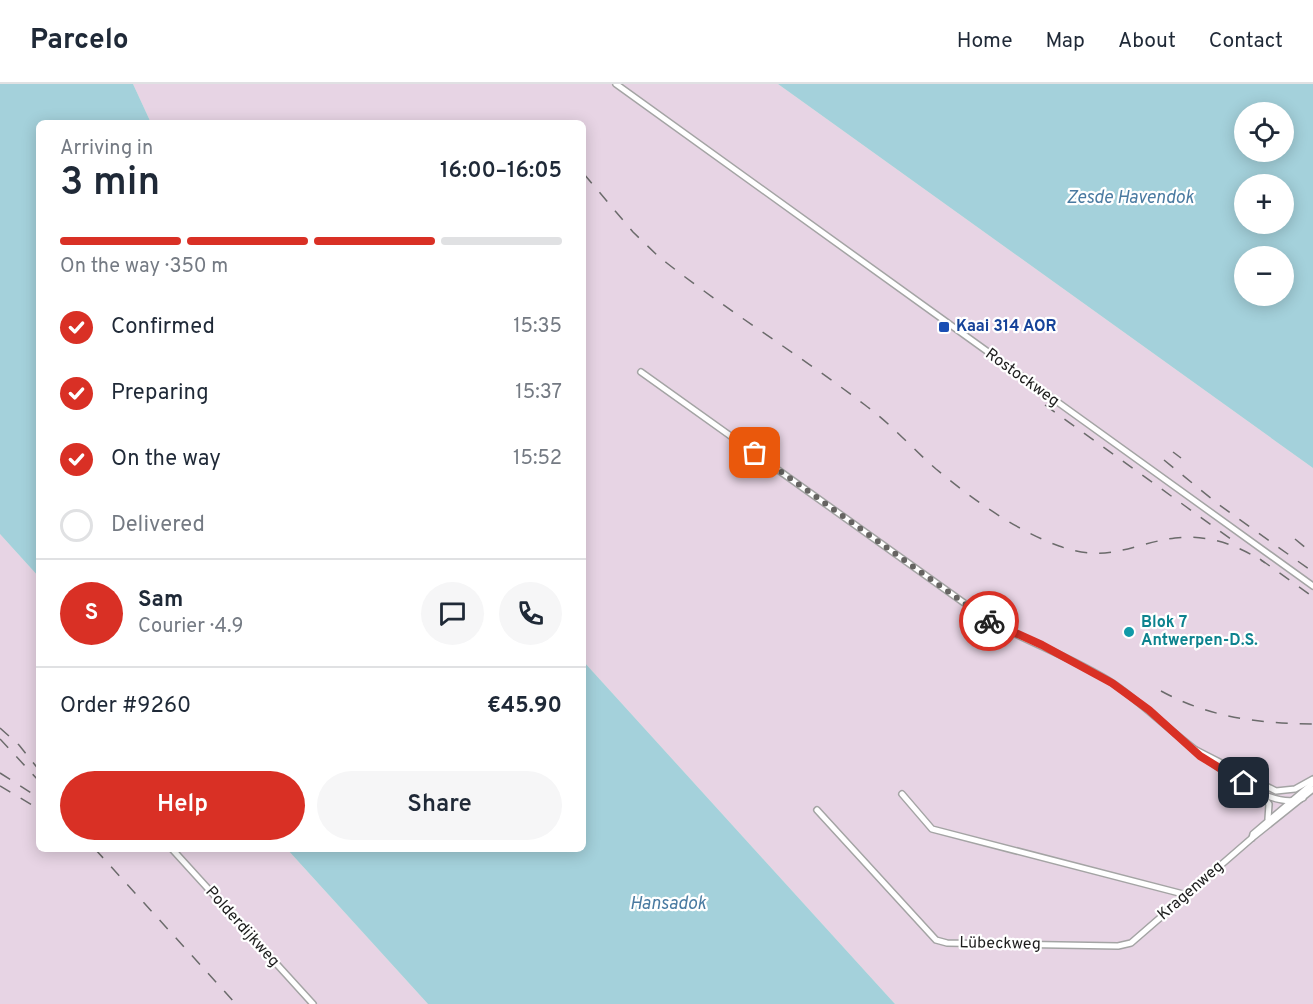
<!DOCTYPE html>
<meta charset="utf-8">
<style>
:root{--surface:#fff;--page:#f6f6f7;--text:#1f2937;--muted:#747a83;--line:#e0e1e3;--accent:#d93025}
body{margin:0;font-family:Overpass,sans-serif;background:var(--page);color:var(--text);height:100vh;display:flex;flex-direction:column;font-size:22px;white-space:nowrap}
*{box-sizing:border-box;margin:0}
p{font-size:20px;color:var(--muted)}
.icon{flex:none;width:33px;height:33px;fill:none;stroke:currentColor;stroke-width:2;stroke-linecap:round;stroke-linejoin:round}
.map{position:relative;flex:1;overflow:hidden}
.panel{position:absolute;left:36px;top:36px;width:550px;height:732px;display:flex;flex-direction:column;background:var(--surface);border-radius:9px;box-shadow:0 3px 15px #0003}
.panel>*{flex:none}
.tools{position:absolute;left:1234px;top:18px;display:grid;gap:12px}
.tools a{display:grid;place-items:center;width:60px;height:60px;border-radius:50%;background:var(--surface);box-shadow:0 3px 15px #0003;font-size:30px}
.pin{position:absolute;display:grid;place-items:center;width:51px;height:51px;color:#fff;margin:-26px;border-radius:12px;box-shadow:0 3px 9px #0006}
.courier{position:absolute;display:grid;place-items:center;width:60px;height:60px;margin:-30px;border:4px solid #d93025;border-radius:50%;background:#fff;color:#222;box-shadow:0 2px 8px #0007}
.summary em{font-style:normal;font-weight:600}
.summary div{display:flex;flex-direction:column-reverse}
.summary{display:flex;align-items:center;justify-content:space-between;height:102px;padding:0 24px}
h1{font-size:39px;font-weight:600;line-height:45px}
.bar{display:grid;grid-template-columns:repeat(4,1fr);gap:9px 6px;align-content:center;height:72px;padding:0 24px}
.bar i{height:8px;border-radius:4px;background:var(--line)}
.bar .on{background:var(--accent)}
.bar p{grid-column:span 4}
.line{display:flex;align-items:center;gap:15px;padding:0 24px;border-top:2px solid var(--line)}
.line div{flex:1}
.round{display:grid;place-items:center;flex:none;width:63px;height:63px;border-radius:32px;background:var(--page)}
ol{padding:0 24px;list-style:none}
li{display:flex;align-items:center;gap:18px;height:66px}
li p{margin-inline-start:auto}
li .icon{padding:6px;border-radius:50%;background:var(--accent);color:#fff;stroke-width:4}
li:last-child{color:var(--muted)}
li i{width:33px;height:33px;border:3px solid var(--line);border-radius:50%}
.button{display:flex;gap:12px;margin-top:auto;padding:12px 24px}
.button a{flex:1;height:69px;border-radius:36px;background:var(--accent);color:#fff;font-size:24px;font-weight:600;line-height:69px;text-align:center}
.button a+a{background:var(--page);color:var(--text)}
header{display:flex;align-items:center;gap:36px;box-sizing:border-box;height:84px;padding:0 30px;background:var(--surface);border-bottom:2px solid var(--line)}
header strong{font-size:28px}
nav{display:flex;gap:33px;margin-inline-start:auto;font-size:21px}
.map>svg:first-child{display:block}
</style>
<header>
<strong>Parcelo</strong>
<nav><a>Home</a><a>Map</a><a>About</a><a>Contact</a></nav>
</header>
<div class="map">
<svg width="1313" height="920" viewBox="0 0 1313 920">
<rect width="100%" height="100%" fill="#eee9e2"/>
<g fill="#e7d4e4">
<path d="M 133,0 L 778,0 L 1313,384 L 1313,920 L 895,920 L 584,578 L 584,39 L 151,39 Z"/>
<path d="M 0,450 L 39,493 L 39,765 L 287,765 L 428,920 L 0,920 Z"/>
</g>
<g fill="#a4d1db" fill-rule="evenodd">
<path d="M 0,0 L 133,0 L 151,39 L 39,39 L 39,493 L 0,450 Z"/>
<path d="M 778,0 L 1313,0 L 1313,384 ZM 1284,28 L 1284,68 L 1245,68 L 1245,28 ZM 1284,100 L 1284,140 L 1245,140 L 1245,100 ZM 1245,172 L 1284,172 L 1284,212 L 1245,212 Z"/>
<path d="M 584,578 L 895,920 L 428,920 L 287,765 L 584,765 Z"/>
</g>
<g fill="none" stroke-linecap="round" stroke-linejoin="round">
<defs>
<g id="minor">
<path d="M 616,0 L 1313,502"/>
<path d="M 641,288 L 988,536 C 1029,559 1074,574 1114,600 C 1152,624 1258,736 1303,714"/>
<path d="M 1196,666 L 1276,707 L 1295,705 L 1313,695"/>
<path d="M 902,710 L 932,745 L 1187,811"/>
<path d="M 1262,711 L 1269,720 L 1268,735"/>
<path d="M 817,726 L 936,856 L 947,859 L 1118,862 L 1131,859 L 1252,754 L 1313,705"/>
<path d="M 1252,754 L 1253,750 L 1313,699"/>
<path d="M 172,765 L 313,920"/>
</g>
</defs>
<use href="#minor" stroke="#a4a4a4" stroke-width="8"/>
<use href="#minor" stroke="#fff" stroke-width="5"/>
<g stroke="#6b6b6b" stroke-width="1.5" stroke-dasharray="12 12" stroke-linecap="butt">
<path d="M 584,90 L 633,148 L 658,172 C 724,225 797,269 865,321 C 891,340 912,364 936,385 C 972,415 1015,446 1059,462 C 1108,480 1130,460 1175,454 C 1208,450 1238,461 1265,479"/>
<path d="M 1045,321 L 1235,458"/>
<path d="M 1173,368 L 1181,374"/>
<path d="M 1164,376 L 1218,420 L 1313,488"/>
<path d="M 1295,455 L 1313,470"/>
<path d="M 1260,475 L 1313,513"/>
<path d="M 1161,607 C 1211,634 1257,639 1313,640"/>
<path d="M 0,644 L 19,661 L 39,686"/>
<path d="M 0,655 L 39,697"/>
<path d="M 0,689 L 39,714"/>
<path d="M 0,702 L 39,725"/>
<path d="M 95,765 L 236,920"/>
</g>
</g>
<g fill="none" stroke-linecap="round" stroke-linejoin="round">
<path stroke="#666462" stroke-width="6" stroke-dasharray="0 10.8" d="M 755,369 L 989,537"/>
<path stroke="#d93025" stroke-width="8" d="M 989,537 L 1042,561 L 1112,599 L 1149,626 L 1200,672 L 1244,699"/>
</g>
<rect fill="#1a4fb4" stroke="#fff" stroke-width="2" x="938" y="237" width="12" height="12" rx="3"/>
<circle fill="#0f9aa8" stroke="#fff" stroke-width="2" cx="1129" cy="548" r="6"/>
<g text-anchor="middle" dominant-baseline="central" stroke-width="4.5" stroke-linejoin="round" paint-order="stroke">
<g font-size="16" font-weight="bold" fill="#164399" stroke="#fff" text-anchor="start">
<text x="956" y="243">Kaai 314 AOR</text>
</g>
<g font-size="16" fill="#1d1d1d" stroke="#fff">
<text transform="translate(1022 294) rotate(36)">Rostockweg</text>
<text transform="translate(1191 807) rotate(-41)">Kragenweg</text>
<text transform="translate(242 843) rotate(48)">Polderdijkweg</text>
<text transform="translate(1000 860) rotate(1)">Lübeckweg</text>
</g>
<g font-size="16" font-weight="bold" fill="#0d838f" stroke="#fff" text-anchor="start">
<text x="1141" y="539">Blok 7<tspan x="1141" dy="18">Antwerpen-D.S.</tspan></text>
</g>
<g font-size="18" font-style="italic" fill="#497aa1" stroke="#fff">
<text x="1130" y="114">Zesde Havendok</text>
<text x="668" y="820">Hansadok</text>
</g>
</g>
</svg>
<div class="tools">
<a><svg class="icon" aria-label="locate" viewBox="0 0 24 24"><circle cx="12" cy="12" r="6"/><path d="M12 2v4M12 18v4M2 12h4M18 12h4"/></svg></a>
<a>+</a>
<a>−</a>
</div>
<div class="pin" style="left:755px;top:369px;background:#ea580c"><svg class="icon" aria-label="bag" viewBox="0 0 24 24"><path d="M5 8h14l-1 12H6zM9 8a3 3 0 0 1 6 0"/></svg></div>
<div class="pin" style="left:1244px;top:699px;background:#1f2937"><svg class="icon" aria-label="home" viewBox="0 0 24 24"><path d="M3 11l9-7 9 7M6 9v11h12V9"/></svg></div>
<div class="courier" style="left:989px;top:537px"><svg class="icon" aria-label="bike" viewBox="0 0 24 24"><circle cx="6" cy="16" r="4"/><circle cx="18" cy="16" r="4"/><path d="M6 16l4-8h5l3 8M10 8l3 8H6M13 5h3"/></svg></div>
<section class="panel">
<div class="summary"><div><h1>3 min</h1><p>Arriving in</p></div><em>16:00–16:05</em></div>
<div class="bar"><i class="on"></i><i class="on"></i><i class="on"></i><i></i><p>On the way · 350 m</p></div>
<ol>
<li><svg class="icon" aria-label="check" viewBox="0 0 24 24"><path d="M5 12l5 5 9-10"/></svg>Confirmed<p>15:35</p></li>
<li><svg class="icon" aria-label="check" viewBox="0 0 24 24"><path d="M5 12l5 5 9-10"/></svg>Preparing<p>15:37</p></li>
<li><svg class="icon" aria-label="check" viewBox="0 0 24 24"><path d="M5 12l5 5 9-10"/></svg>On the way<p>15:52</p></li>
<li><i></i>Delivered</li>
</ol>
<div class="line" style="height:108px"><b class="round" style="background:var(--accent);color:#fff">S</b><div><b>Sam</b><p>Courier · 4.9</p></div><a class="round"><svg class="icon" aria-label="chat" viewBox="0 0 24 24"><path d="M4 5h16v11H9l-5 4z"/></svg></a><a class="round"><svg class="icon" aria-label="phone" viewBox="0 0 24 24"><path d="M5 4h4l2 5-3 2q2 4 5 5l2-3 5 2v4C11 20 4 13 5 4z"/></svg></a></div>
<div class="line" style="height:78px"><div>Order #9260</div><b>€45.90</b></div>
<div class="button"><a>Help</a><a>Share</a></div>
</section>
</div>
